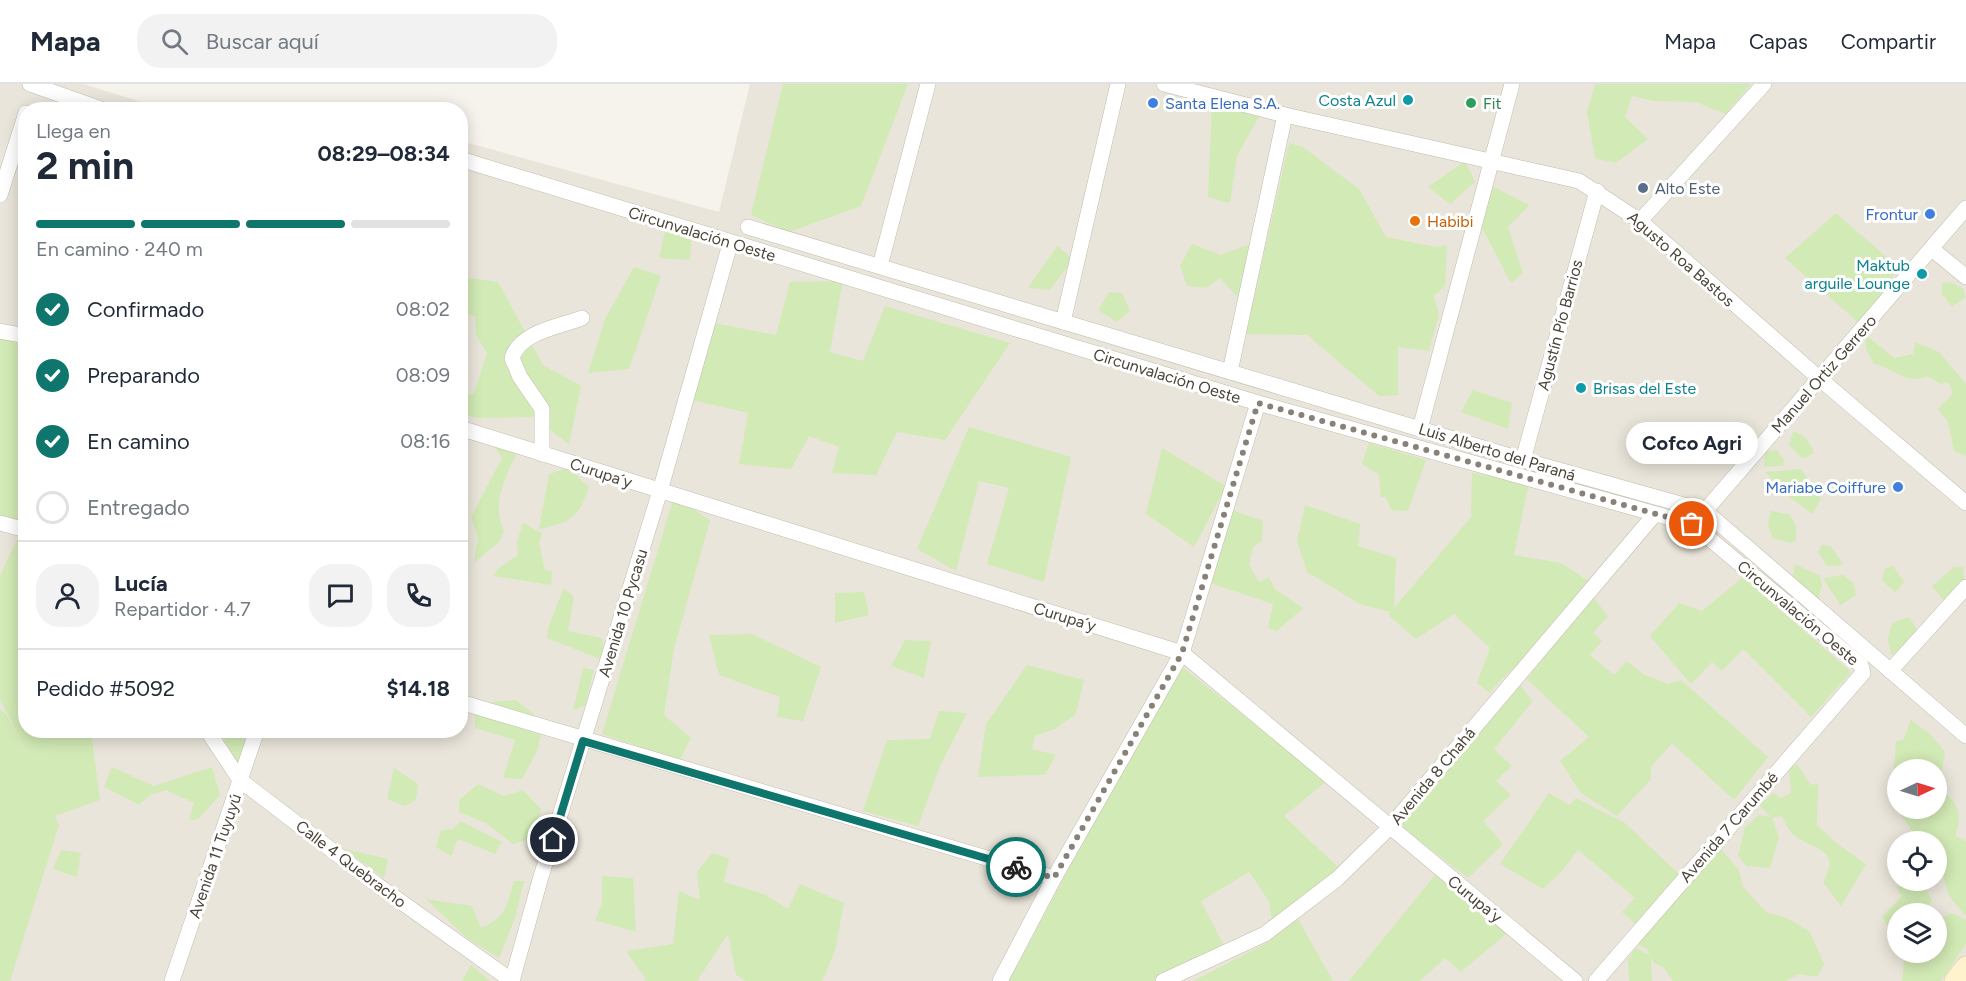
<!DOCTYPE html>
<html lang="es">
<meta charset="utf-8">
<style>
:root{--surface:#fff;--page:#f2f2f3;--text:#1f2937;--muted:#747a83;--line:#e0e1e3;--accent:#0f766e}
body{margin:0;font-family:Figtree,sans-serif;background:var(--page);color:var(--text);height:100vh;display:flex;flex-direction:column;font-size:22px;white-space:nowrap}
*{box-sizing:border-box;margin:0}
p{font-size:20px;color:var(--muted)}
.icon{flex:none;width:33px;height:33px;fill:none;stroke:currentColor;stroke-width:2;stroke-linecap:round;stroke-linejoin:round}
.map{position:relative;flex:1;overflow:hidden}
.side{position:absolute;left:18px;top:18px;width:450px;height:636px;display:flex;flex-direction:column;background:var(--surface);border-radius:24px;box-shadow:0 3px 15px #0003}
.side>*{flex:none}
.needle{width:39px;rotate:86deg}
.fabs{position:absolute;left:1887px;top:675px;display:grid;gap:12px}
.fabs a{display:grid;place-items:center;width:60px;height:60px;border-radius:50%;background:var(--surface);box-shadow:0 3px 15px #0003;font-size:30px}
.pin{position:absolute;display:grid;place-items:center;width:51px;height:51px;color:#fff;margin:-26px;border:3px solid #fff;border-radius:50%;box-shadow:0 2px 6px #0007}
.courier{position:absolute;display:grid;place-items:center;width:60px;height:60px;margin:-30px;border:4px solid #0f766e;border-radius:50%;background:#fff;color:#222;box-shadow:0 2px 8px #0007}
.bubble{position:absolute;height:42px;border-radius:21px;background:var(--surface);box-shadow:0 3px 15px #0003;font-size:20px;font-weight:700;line-height:42px;text-align:center}
.overview em{font-style:normal;font-weight:700}
.overview div{display:flex;flex-direction:column-reverse}
.overview{display:flex;align-items:center;justify-content:space-between;height:102px;padding:0 18px}
h1{font-size:39px;font-weight:700;line-height:45px}
.bar{display:grid;grid-template-columns:repeat(4,1fr);gap:9px 6px;align-content:center;height:72px;padding:0 18px}
.bar i{height:8px;border-radius:4px;background:var(--line)}
.bar .selected{background:var(--accent)}
.bar p{grid-column:span 4}
.line{display:flex;align-items:center;gap:15px;padding:0 18px;border-top:2px solid var(--line)}
.line div{flex:1}
.round{display:grid;place-items:center;flex:none;width:63px;height:63px;border-radius:24px;background:var(--page)}
ol{padding:0 18px;list-style:none}
li{display:flex;align-items:center;gap:18px;height:66px}
li p{margin-inline-start:auto}
li .icon{padding:6px;border-radius:50%;background:var(--accent);color:#fff;stroke-width:4}
li:last-child{color:var(--muted)}
li i{width:33px;height:33px;border:3px solid var(--line);border-radius:50%}
header{display:flex;align-items:center;gap:36px;box-sizing:border-box;height:84px;padding:0 30px;background:var(--surface);border-bottom:2px solid var(--line)}
header strong{font-size:28px}
nav{display:flex;gap:33px;margin-inline-start:auto;font-size:21px}
.search{width:420px;height:54px;background:var(--page);display:flex;align-items:center;gap:15px;box-sizing:border-box;padding:0 21px;border-radius:24px;color:var(--muted);font-size:22px}
.map>svg:first-child{display:block}
</style>
<header>
<strong>Mapa</strong>
<div class="search"><svg class="icon" aria-label="search" viewBox="0 0 24 24"><circle cx="10" cy="10" r="6"/><path d="M15 15l6 6"/></svg>Buscar aquí</div>
<nav><a>Mapa</a><a>Capas</a><a>Compartir</a></nav>
</header>
<div class="map">
<svg width="1966" height="897" viewBox="0 0 1966 897">
<rect width="100%" height="100%" fill="#f6f3ec"/>
<path fill="#eae5da" fill-rule="evenodd" d="M 0,0 L 83,0 L 164,25 L 26,26 L 26,646 L 460,646 L 461,57 L 719,128 L 750,0 L 1966,0 L 1966,897 L 0,897 ZM 1898,686 L 1936,686 L 1936,724 L 1898,724 ZM 1898,758 L 1936,758 L 1936,796 L 1898,796 ZM 1898,830 L 1936,830 L 1936,868 L 1898,868 Z"/>
<g fill="#d2eab5">
<path d="M 783,0 L 908,0 L 861,122 L 789,148 L 751,131 Z"/>
<path d="M 1595,0 L 1751,0 L 1725,30 L 1696,18 L 1654,17 L 1632,12 L 1625,33 L 1648,55 L 1616,79 L 1595,74 L 1587,28 Z"/>
<path d="M 1212,16 L 1260,31 L 1237,72 L 1230,119 L 1208,113 Z"/>
<path d="M 1289,59 L 1303,63 L 1359,105 L 1386,153 L 1436,163 L 1447,161 L 1445,202 L 1434,212 L 1439,231 L 1429,267 L 1398,263 L 1398,311 L 1379,312 L 1307,251 L 1246,250 Z"/>
<path d="M 1465,77 L 1475,98 L 1450,120 L 1428,103 Z"/>
<path d="M 1490,101 L 1529,121 L 1508,143 L 1523,189 L 1511,199 L 1482,144 Z"/>
<path d="M 1836,129 L 1899,184 L 1860,240 L 1785,174 Z"/>
<path d="M 666,143 L 692,152 L 690,176 L 659,174 Z"/>
<path d="M 1258,157 L 1239,215 L 1220,194 L 1206,204 L 1187,202 L 1180,182 L 1192,160 L 1221,171 Z"/>
<path d="M 1057,162 L 1073,175 L 1050,206 L 1028,204 Z"/>
<path d="M 634,183 L 661,192 L 629,285 L 588,289 L 605,235 Z"/>
<path d="M 461,193 L 498,198 L 543,281 L 581,302 L 569,361 L 535,333 L 477,334 L 461,330 L 461,315 L 474,309 L 487,269 L 476,251 L 475,232 L 461,230 Z"/>
<path d="M 843,197 L 830,268 L 863,277 L 885,222 L 1010,259 L 945,356 L 897,348 L 876,391 L 832,389 L 839,363 L 809,352 L 791,385 L 739,380 L 748,329 L 692,316 L 714,239 L 776,251 L 790,198 Z"/>
<path d="M 1950,198 L 1964,205 L 1965,214 L 1952,223 L 1942,210 L 1942,199 Z"/>
<path d="M 1109,208 L 1122,209 L 1130,227 L 1117,238 L 1098,226 Z"/>
<path d="M 1865,250 L 1894,274 L 1913,270 L 1915,258 L 1939,268 L 1966,300 L 1966,372 L 1954,367 L 1948,338 L 1938,325 L 1953,309 L 1948,298 L 1941,300 L 1928,292 C 1905,301 1897,285 1874,280 L 1866,265 Z"/>
<path d="M 0,251 L 25,255 L 25,443 L 0,435 Z"/>
<path d="M 1473,306 L 1512,319 L 1508,345 L 1461,328 Z"/>
<path d="M 969,343 L 1071,373 L 1044,498 L 987,480 L 1009,404 L 979,397 L 956,487 L 917,465 Z"/>
<path d="M 1793,348 C 1806,350 1809,358 1814,369 L 1803,375 L 1789,361 Z"/>
<path d="M 492,359 L 517,369 C 505,395 491,419 504,447 L 499,458 L 474,479 L 478,453 L 471,433 L 502,374 Z"/>
<path d="M 1369,359 L 1426,376 L 1408,427 L 1391,426 L 1386,413 L 1381,413 L 1379,391 L 1362,380 Z"/>
<path d="M 1162,364 L 1226,402 L 1194,463 L 1146,430 Z"/>
<path d="M 1777,366 L 1784,377 L 1783,382 L 1764,383 L 1765,368 Z"/>
<path d="M 568,384 L 589,403 C 579,434 569,439 539,445 L 549,390 Z"/>
<path d="M 1801,385 L 1821,415 L 1812,430 L 1785,410 L 1765,388 Z"/>
<path d="M 1472,389 L 1529,398 L 1514,471 L 1561,479 L 1593,500 L 1517,589 L 1512,585 L 1489,609 L 1477,599 L 1490,564 L 1454,530 L 1416,555 L 1388,531 L 1390,528 L 1360,520 L 1307,488 L 1297,457 L 1305,421 L 1360,440 L 1358,462 L 1396,474 L 1394,524 L 1471,433 Z"/>
<path d="M 674,413 L 710,436 L 674,565 L 664,631 L 691,654 L 680,676 L 602,650 Z"/>
<path d="M 1232,426 L 1263,437 L 1262,457 L 1253,463 L 1249,481 L 1259,498 L 1269,493 L 1275,505 L 1303,524 L 1277,547 L 1268,544 L 1273,520 L 1210,499 Z"/>
<path d="M 1771,427 L 1789,430 L 1796,442 L 1796,457 L 1790,459 L 1772,454 L 1768,439 Z"/>
<path d="M 523,439 L 542,449 L 539,458 L 545,486 L 552,487 L 551,501 L 493,492 L 499,484 L 518,471 L 517,458 Z"/>
<path d="M 19,451 L 26,454 L 26,646 L 91,647 L 100,716 L 55,732 L 59,741 L 10,897 L 0,897 L 0,626 L 6,630 L 31,679 L 0,615 L 0,492 Z"/>
<path d="M 1822,461 L 1831,462 L 1843,480 L 1838,482 L 1827,482 L 1818,468 Z"/>
<path d="M 1795,480 L 1820,492 L 1822,502 L 1817,519 L 1788,498 L 1794,489 Z"/>
<path d="M 1893,482 L 1904,498 L 1895,509 L 1882,496 L 1885,485 Z"/>
<path d="M 1954,483 L 1963,483 L 1964,497 L 1943,516 L 1932,502 Z"/>
<path d="M 1844,491 L 1854,500 L 1856,511 L 1840,522 C 1836,511 1827,505 1824,494 Z"/>
<path d="M 1743,493 L 1851,588 L 1811,633 L 1743,565 L 1722,587 L 1712,578 L 1691,600 L 1650,552 L 1679,519 L 1702,527 Z"/>
<path d="M 564,504 L 574,513 L 568,547 L 602,554 L 605,577 L 547,554 L 549,541 Z"/>
<path d="M 864,508 L 869,531 L 835,539 L 835,509 Z"/>
<path d="M 1593,513 L 1608,532 L 1593,549 L 1602,557 L 1590,571 L 1614,591 L 1627,577 L 1643,590 L 1668,600 L 1681,596 L 1768,673 L 1734,716 L 1672,659 L 1651,683 L 1651,695 L 1617,732 L 1581,709 L 1560,677 L 1589,653 L 1527,595 Z"/>
<path d="M 1909,533 L 1919,548 L 1908,562 L 1891,571 L 1888,555 L 1892,539 Z"/>
<path d="M 752,550 L 821,583 L 803,637 L 777,633 L 780,613 L 719,591 L 709,551 Z"/>
<path d="M 905,556 L 931,557 L 924,594 L 891,582 Z"/>
<path d="M 1178,580 L 1327,697 L 1284,732 L 1342,787 L 1272,838 L 1269,817 L 1249,788 L 1201,817 L 1225,864 L 1154,897 L 1009,897 Z"/>
<path d="M 1027,581 L 1084,596 L 1076,630 L 1055,645 L 1035,652 L 1032,665 L 1056,671 L 1045,691 L 978,693 L 986,640 Z"/>
<path d="M 583,584 L 594,586 L 585,622 L 573,626 Z"/>
<path d="M 1519,600 L 1533,617 L 1494,665 L 1512,682 L 1496,697 L 1511,711 L 1483,737 L 1503,760 L 1468,794 L 1401,743 Z"/>
<path d="M 516,616 L 543,638 L 538,665 L 522,695 L 503,694 L 515,656 L 475,644 L 475,627 L 492,618 Z"/>
<path d="M 939,627 L 967,629 L 940,682 L 918,742 L 863,727 L 887,656 L 930,655 Z"/>
<path d="M 1911,636 L 1931,651 L 1945,668 L 1941,691 L 1937,696 L 1936,686 L 1898,686 L 1897,704 L 1894,683 L 1896,657 L 1903,656 Z"/>
<path d="M 220,647 L 250,647 L 238,684 Z"/>
<path d="M 1798,681 L 1810,700 L 1818,701 L 1817,741 L 1835,758 L 1866,780 L 1841,822 L 1823,798 C 1842,764 1815,767 1795,752 C 1789,748 1785,738 1782,732 L 1772,734 L 1779,753 L 1770,784 L 1746,782 L 1738,772 L 1745,743 L 1759,731 L 1771,733 L 1759,721 L 1773,709 L 1781,714 L 1791,709 L 1789,682 Z"/>
<path d="M 112,683 L 154,702 L 212,683 L 220,711 L 198,735 L 189,736 L 194,719 L 166,706 L 150,711 L 139,721 L 104,703 Z"/>
<path d="M 394,684 L 418,700 L 416,716 L 405,722 L 387,715 Z"/>
<path d="M 478,700 L 504,712 L 523,706 L 541,725 L 534,754 L 513,760 L 486,739 L 459,728 L 459,716 Z"/>
<path d="M 1937,702 C 1955,717 1965,726 1955,752 L 1966,757 L 1966,832 L 1949,812 L 1943,791 L 1937,787 L 1936,758 L 1919,757 L 1903,734 L 1901,725 L 1936,724 Z"/>
<path d="M 1549,709 L 1570,721 L 1576,714 L 1625,739 L 1684,795 L 1719,763 L 1739,786 L 1743,803 L 1766,828 L 1787,834 L 1810,848 L 1824,880 L 1817,893 L 1800,890 L 1785,897 L 1673,897 L 1663,883 L 1654,879 L 1651,874 L 1652,897 L 1629,897 L 1628,875 L 1636,864 L 1650,871 L 1647,865 L 1631,857 L 1641,845 L 1622,828 L 1635,814 L 1578,766 L 1563,786 L 1543,805 L 1500,780 Z"/>
<path d="M 461,737 L 502,758 L 495,770 L 458,755 L 451,772 L 436,763 L 441,746 L 453,745 Z"/>
<path d="M 344,765 L 388,775 L 384,794 Z"/>
<path d="M 61,766 L 81,769 L 77,793 L 53,785 Z"/>
<path d="M 712,769 L 729,774 L 724,798 L 764,810 L 788,825 L 800,800 L 844,819 L 835,867 L 822,897 L 746,897 L 736,891 L 728,850 L 697,897 L 644,897 L 646,895 L 626,867 L 673,860 L 679,807 L 700,816 L 697,788 Z"/>
<path d="M 1435,791 L 1507,849 L 1461,888 L 1445,874 L 1420,897 L 1349,897 Z"/>
<path d="M 602,792 L 633,794 L 636,848 L 595,836 L 602,819 Z"/>
<path d="M 514,797 L 524,797 L 515,834 L 499,874 L 468,855 L 426,815 L 472,822 L 481,844 C 507,832 506,823 514,797 Z"/>
<path d="M 1910,797 L 1922,797 L 1932,817 L 1923,829 L 1898,830 L 1897,856 L 1882,833 L 1902,812 L 1896,803 Z"/>
<path d="M 1952,829 L 1966,836 L 1966,860 L 1941,897 L 1902,897 L 1904,876 L 1918,878 L 1934,874 L 1929,869 L 1936,868 L 1937,835 Z"/>
<path d="M 1298,835 L 1333,897 L 1193,897 L 1265,860 Z"/>
<path d="M 471,881 L 490,897 L 462,897 Z"/>
</g>
<g fill="none" stroke-linecap="round" stroke-linejoin="round">
<defs>
<g id="street">
<path d="M 30,0 L 104,26"/>
<path d="M 1164,0 L 1285,31 L 1579,97 L 1640,137 L 1820,295 L 1966,419"/>
<path d="M 460,75 L 1258,319 L 1692,440 L 1861,581 L 1863,589 L 1596,897"/>
<path d="M 0,111 L 26,29"/>
<path d="M 1640,137 L 1764,0"/>
<path d="M 748,143 L 1523,376 L 1705,427 L 1966,652"/>
<path d="M 1932,165 L 1966,193"/>
<path d="M 880,182 L 928,0"/>
<path d="M 1063,238 L 1118,0"/>
<path d="M 0,247 L 26,252"/>
<path d="M 1230,288 L 1285,31"/>
<path d="M 460,344 L 1182,569 L 1575,897"/>
<path d="M 1420,345 L 1512,0"/>
<path d="M 542,370 L 542,325 L 520,293 L 512,274 C 520,248 558,243 582,234"/>
<path d="M 1523,376 L 1597,107"/>
<path d="M 1705,427 L 1966,124"/>
<path d="M 0,439 L 26,446"/>
<path d="M 1890,587 L 1966,503"/>
<path d="M 460,618 L 1054,794"/>
<path d="M 207,646 L 240,696 L 376,800 L 512,897"/>
<path d="M 172,897 L 257,646"/>
<path d="M 512,897 L 540,796 L 660,407 L 730,160"/>
<path d="M 1000,897 L 1054,794 L 1182,569 L 1258,319"/>
<path d="M 1163,897 L 1265,850 L 1337,795 L 1389,744 L 1655,430"/>
</g>
<path id="secondary" d="M 1955,897 L 1966,883"/>
</defs>
<use href="#street" stroke="#c2bbae" stroke-width="16"/>
<use href="#secondary" stroke="#d6c79b" stroke-width="22"/>
<use href="#street" stroke="#fff" stroke-width="15"/>
<use href="#secondary" stroke="#fff3cd" stroke-width="21"/>
</g>
<g fill="none" stroke-linecap="round" stroke-linejoin="round">
<path stroke="#878178" stroke-width="6" stroke-dasharray="0 10.8" d="M 1016,783 L 1054,794 L 1182,569 L 1258,319 L 1692,440"/>
<path stroke="#0f766e" stroke-width="8" d="M 553,756 L 583,657 L 1016,783"/>
</g>
<g fill="#0f9aa8" stroke="#fff" stroke-width="2">
<circle cx="1408" cy="16" r="6"/>
<circle cx="1922" cy="190" r="6"/>
<circle cx="1581" cy="304" r="6"/>
</g>
<g fill="#3f7fe0" stroke="#fff" stroke-width="2">
<circle cx="1153" cy="19" r="6"/>
<circle cx="1930" cy="130" r="6"/>
<circle cx="1898" cy="403" r="6"/>
</g>
<circle fill="#2e9e5b" stroke="#fff" stroke-width="2" cx="1471" cy="19" r="6"/>
<circle fill="#5c6f8a" stroke="#fff" stroke-width="2" cx="1643" cy="104" r="6"/>
<circle fill="#e8710a" stroke="#fff" stroke-width="2" cx="1415" cy="137" r="6"/>
<g text-anchor="middle" dominant-baseline="central" stroke-width="6" stroke-linejoin="round" paint-order="stroke">
<g font-size="16" fill="#0d838f" stroke="#fff" text-anchor="end">
<text x="1396" y="16">Costa Azul</text>
<text x="1910" y="181">Maktub<tspan x="1910" dy="18">arguile Lounge</tspan></text>
<text x="1593" y="304" text-anchor="start">Brisas del Este</text>
</g>
<g font-size="16" fill="#366cbe" stroke="#fff" text-anchor="end">
<text x="1165" y="19" text-anchor="start">Santa Elena S.A.</text>
<text x="1918" y="130">Frontur</text>
<text x="1886" y="403">Mariabe Coiffure</text>
</g>
<g font-size="16" fill="#27864d" stroke="#fff" text-anchor="start">
<text x="1483" y="19">Fit</text>
</g>
<g font-size="16" fill="#4e5e75" stroke="#fff" text-anchor="start">
<text x="1655" y="104">Alto Este</text>
</g>
<g font-size="16" fill="#c56008" stroke="#fff" text-anchor="start">
<text x="1427" y="137">Habibi</text>
</g>
<g font-size="16" fill="#4b4439" stroke="#fff">
<text transform="translate(702 150) rotate(17)">Circunvalación Oeste</text>
<text transform="translate(1681 175) rotate(41)">Agusto Roa Bastos</text>
<text transform="translate(1560 241) rotate(-75)">Agustín Pío Barrios</text>
<text transform="translate(1824 290) rotate(-49)">Manuel Ortiz Gerrero</text>
<text transform="translate(1167 292) rotate(17)">Circunvalación Oeste</text>
<text transform="translate(1497 368) rotate(17)">Luis Alberto del Paraná</text>
<text transform="translate(601 389) rotate(18)">Curupa´y</text>
<text transform="translate(623 529) rotate(-73)">Avenida 10 Pycasu</text>
<text transform="translate(1798 529) rotate(40)">Circunvalación Oeste</text>
<text transform="translate(1065 533) rotate(17)">Curupa´y</text>
<text transform="translate(1433 692) rotate(-50)">Avenida 8 Chahá</text>
<text transform="translate(1729 743) rotate(-49)">Avenida 7 Carumbé</text>
<text transform="translate(215 772) rotate(-71)">Avenida 11 Tuyuyú</text>
<text transform="translate(351 780) rotate(37)">Calle 4 Quebracho</text>
<text transform="translate(1475 815) rotate(39)">Curupa´y</text>
</g>
</g>
</svg>
<div class="fabs">
<a><svg class="needle" viewBox="-14 -14 28 28"><path d="M0-13l5 13h-10z" fill="#e53935"/><path d="M0 13l5-13h-10z" fill="#747a83"/></svg></a>
<a><svg class="icon" aria-label="locate" viewBox="0 0 24 24"><circle cx="12" cy="12" r="6"/><path d="M12 2v4M12 18v4M2 12h4M18 12h4"/></svg></a>
<a><svg class="icon" aria-label="layers" viewBox="0 0 24 24"><path d="M12 4l9 5-9 5-9-5zM3 14l9 5 9-5"/></svg></a>
</div>
<div class="pin" style="left:1692px;top:440px;background:#ea580c"><svg class="icon" aria-label="bag" viewBox="0 0 24 24"><path d="M5 8h14l-1 12H6zM9 8a3 3 0 0 1 6 0"/></svg></div>
<div class="pin" style="left:553px;top:756px;background:#1f2937"><svg class="icon" aria-label="home" viewBox="0 0 24 24"><path d="M3 11l9-7 9 7M6 9v11h12V9"/></svg></div>
<div class="courier" style="left:1016px;top:783px"><svg class="icon" aria-label="bike" viewBox="0 0 24 24"><circle cx="6" cy="16" r="4"/><circle cx="18" cy="16" r="4"/><path d="M6 16l4-8h5l3 8M10 8l3 8H6M13 5h3"/></svg></div>
<div class="bubble" style="left:1626px;top:338px;width:132px">Cofco Agri</div>
<section class="side">
<div class="overview"><div><h1>2 min</h1><p>Llega en</p></div><em>08:29–08:34</em></div>
<div class="bar"><i class="selected"></i><i class="selected"></i><i class="selected"></i><i></i><p>En camino · 240 m</p></div>
<ol>
<li><svg class="icon" aria-label="check" viewBox="0 0 24 24"><path d="M5 12l5 5 9-10"/></svg>Confirmado<p>08:02</p></li>
<li><svg class="icon" aria-label="check" viewBox="0 0 24 24"><path d="M5 12l5 5 9-10"/></svg>Preparando<p>08:09</p></li>
<li><svg class="icon" aria-label="check" viewBox="0 0 24 24"><path d="M5 12l5 5 9-10"/></svg>En camino<p>08:16</p></li>
<li><i></i>Entregado</li>
</ol>
<div class="line" style="height:108px"><a class="round"><svg class="icon" aria-label="person" viewBox="0 0 24 24"><circle cx="12" cy="8" r="4"/><path d="M4 21q1-7 8-7t8 7"/></svg></a><div><b>Lucía</b><p>Repartidor · 4.7</p></div><a class="round"><svg class="icon" aria-label="chat" viewBox="0 0 24 24"><path d="M4 5h16v11H9l-5 4z"/></svg></a><a class="round"><svg class="icon" aria-label="phone" viewBox="0 0 24 24"><path d="M5 4h4l2 5-3 2q2 4 5 5l2-3 5 2v4C11 20 4 13 5 4z"/></svg></a></div>
<div class="line" style="height:78px"><div>Pedido #5092</div><b>$14.18</b></div>
</section>
</div>
